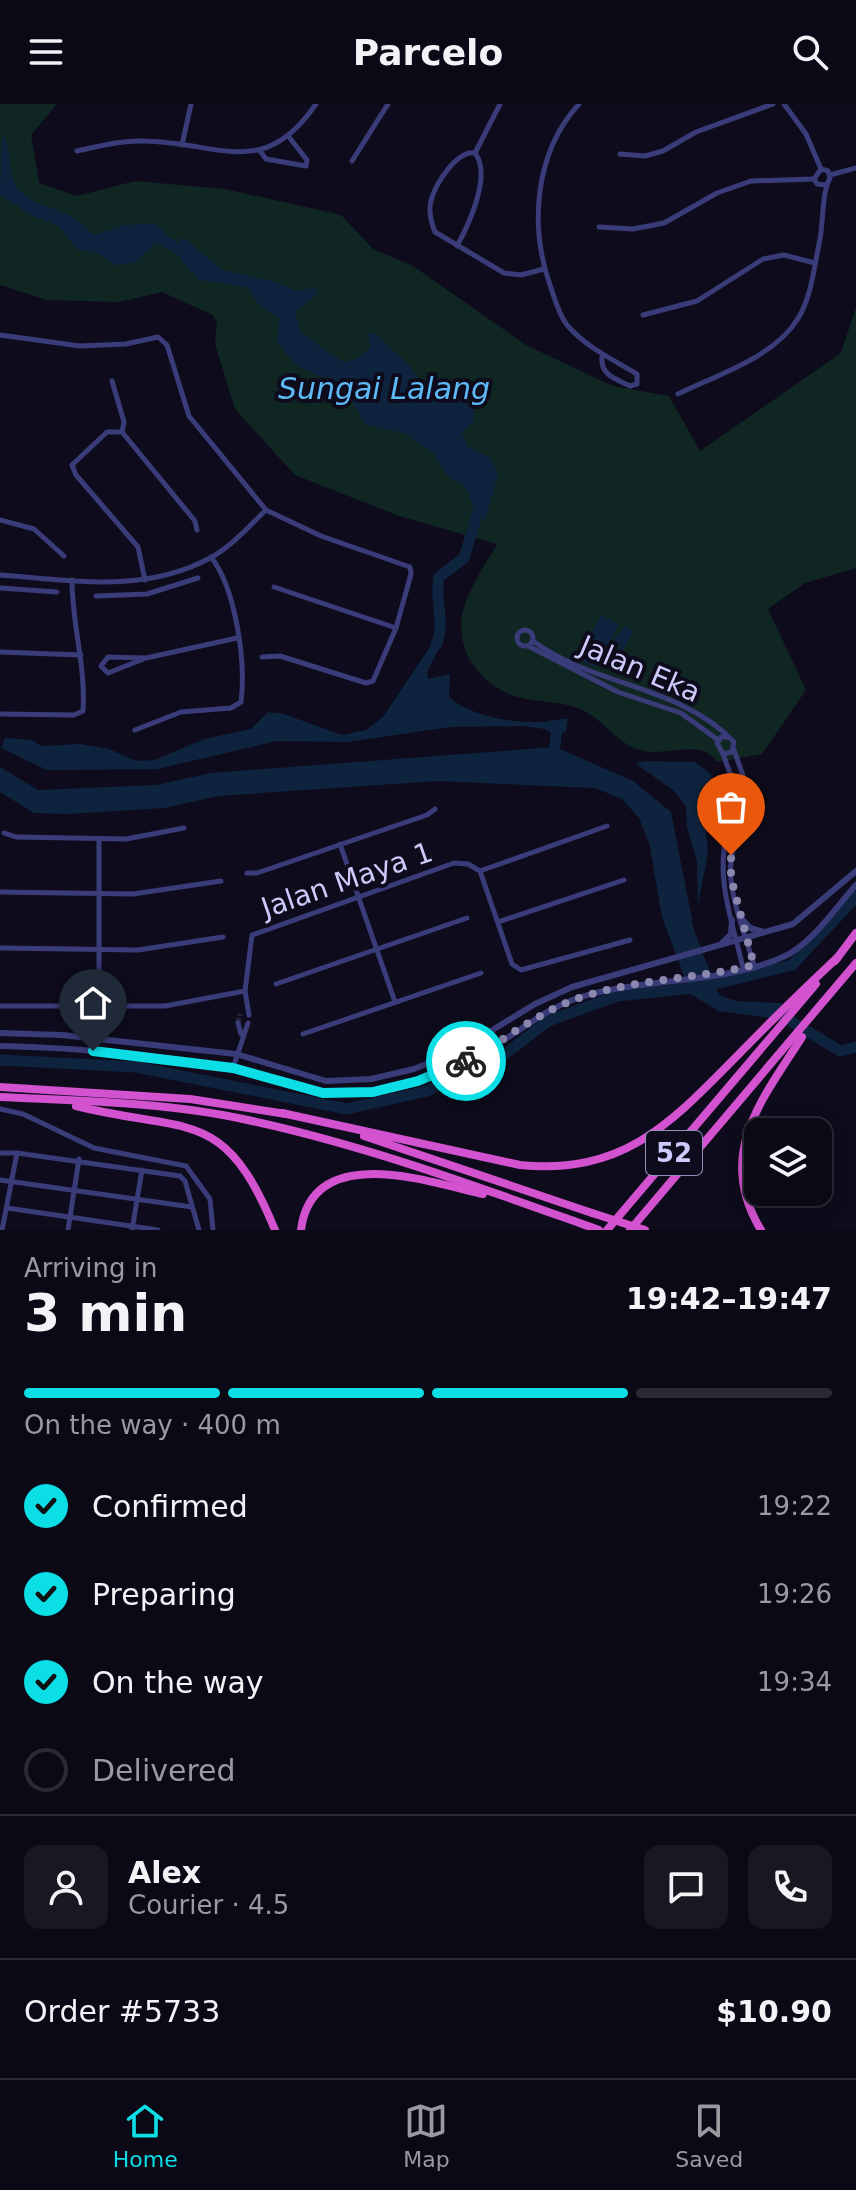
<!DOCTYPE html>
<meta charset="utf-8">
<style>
:root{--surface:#0a0915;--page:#181722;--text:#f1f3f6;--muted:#999aa0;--line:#2a2a34;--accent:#0cdee6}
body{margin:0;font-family:"DejaVu Sans",sans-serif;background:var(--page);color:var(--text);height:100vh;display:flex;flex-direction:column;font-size:30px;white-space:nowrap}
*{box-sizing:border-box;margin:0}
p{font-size:26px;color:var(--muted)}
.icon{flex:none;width:44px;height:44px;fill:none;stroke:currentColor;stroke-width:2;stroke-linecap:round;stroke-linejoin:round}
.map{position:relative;height:1126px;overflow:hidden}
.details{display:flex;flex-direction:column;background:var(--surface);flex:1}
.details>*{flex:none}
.controls{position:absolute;left:744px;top:1014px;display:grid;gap:16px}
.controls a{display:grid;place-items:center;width:88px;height:88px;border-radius:16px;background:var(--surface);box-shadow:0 4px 20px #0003,0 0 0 2px var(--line);font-size:40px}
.pin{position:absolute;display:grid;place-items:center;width:68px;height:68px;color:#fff;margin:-82px -34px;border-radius:50% 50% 50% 0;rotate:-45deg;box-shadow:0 0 8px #0007}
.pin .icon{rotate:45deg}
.courier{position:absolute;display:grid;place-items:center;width:80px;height:80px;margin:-40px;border:6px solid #0cdee6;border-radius:50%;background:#fff;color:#222;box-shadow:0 2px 10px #0007}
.overview em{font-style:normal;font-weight:700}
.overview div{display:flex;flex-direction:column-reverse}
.overview{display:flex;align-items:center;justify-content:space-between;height:136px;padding:0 24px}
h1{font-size:52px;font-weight:700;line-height:60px}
.bar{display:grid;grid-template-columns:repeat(4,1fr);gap:12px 8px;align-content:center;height:96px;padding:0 24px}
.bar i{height:10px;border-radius:6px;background:var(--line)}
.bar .on{background:var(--accent)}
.bar p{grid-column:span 4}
.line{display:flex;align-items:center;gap:20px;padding:0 24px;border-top:2px solid var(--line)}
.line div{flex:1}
.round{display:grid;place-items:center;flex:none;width:84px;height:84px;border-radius:16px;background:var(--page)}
ol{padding:0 24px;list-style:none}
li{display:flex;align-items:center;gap:24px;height:88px}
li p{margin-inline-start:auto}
li .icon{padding:8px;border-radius:50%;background:var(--accent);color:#111;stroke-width:4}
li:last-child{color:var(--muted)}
li i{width:44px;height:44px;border:4px solid var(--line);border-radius:50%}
header{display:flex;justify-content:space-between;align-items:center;height:104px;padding:0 24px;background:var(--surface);font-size:36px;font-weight:700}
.tabs{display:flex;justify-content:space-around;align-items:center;height:112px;border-top:2px solid var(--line);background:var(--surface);font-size:22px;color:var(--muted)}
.tabs a{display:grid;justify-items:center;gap:4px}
.tabs .on{color:var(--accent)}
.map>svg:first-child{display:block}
</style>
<header><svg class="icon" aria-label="menu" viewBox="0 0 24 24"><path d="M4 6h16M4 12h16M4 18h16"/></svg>Parcelo<svg class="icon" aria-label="search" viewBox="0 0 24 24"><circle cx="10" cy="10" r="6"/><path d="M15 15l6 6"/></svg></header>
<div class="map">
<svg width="856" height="1126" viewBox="0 0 856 1126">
<rect width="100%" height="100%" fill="#0e0c1c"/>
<path fill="#102623" d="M 0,0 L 57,0 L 31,31 L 39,79 L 77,92 L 135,77 L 225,85 L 333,109 L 342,112 L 373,145 L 413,162 L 526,241 L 613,282 L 669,292 L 700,347 L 841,249 L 856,203 L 856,464 L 805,479 L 768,505 L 806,586 L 762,650 L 717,658 C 702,634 668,652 644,647 C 617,642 603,613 578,604 C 556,596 529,599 507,589 C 490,582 476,568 468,552 C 448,510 477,476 497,440 L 399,412 L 295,371 L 235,305 L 215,240 L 217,218 L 213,211 L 162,188 L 119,198 L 47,196 L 0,181 Z"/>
<g fill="#0e243e">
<path d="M 2,30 C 13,44 6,68 18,84 C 33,103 56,102 74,114 C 81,118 87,126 93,131 L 126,121 L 156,119 L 166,129 L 135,159 L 113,161 L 101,151 L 77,145 L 59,122 L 31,111 L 0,91 Z"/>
<path d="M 179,135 L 185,135 L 223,166 L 276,178 L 296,187 L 317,183 L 317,190 L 295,208 L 301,229 C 317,238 327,250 344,258 L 358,254 L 371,243 L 368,230 L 375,229 C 394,250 407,254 422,280 L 456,286 L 474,297 L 474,317 L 462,329 L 468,343 L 492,355 L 498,371 L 485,416 L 478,413 L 465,382 L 448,372 L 433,349 L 406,330 L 365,320 L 344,283 L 295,261 L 277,237 L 279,214 L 258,200 L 248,183 L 199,176 L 181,156 Z"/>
<path d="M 601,511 L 619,520 L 601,556 L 607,556 L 620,544 L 620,539 L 613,537 L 625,522 L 633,527 L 613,566 L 599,559 L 596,564 L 578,555 Z"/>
<path d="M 440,528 L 441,540 L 427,568 L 428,575 L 450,570 L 449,593 C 472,613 512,619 542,618 C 551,618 559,614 568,615 L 566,627 L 560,631 L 553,631 L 551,626 L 524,622 L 450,623 L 348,638 L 277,637 L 157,665 L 47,666 L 1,644 L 5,634 L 32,636 L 41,642 L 80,640 L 109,645 L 136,657 L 155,656 L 204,635 L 251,625 L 268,608 L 284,610 L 342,631 L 366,626 L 383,613 Z"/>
<path d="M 555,643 L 633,677 L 671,708 L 694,826 L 719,891 L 736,897 L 780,899 L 783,901 L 771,914 L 718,907 L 691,890 L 662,813 L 650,742 L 639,714 L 622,695 L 595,684 L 437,677 L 218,692 L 164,704 L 68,710 L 34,709 L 0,688 L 0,663 L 38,686 L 156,681 L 211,669 Z"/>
<path d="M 645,657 L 695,658 L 711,670 L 713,697 L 705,718 L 708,748 L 698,801 L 697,756 L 687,724 L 686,702 L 673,686 L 636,660 Z"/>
</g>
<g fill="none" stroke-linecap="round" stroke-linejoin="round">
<g stroke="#0e243e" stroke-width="11">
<path d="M 146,136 L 160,134 L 192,153"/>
<path d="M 436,541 C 446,519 434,495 439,473 L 464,454 L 479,404 L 476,395"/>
<path d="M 550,622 L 557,623 L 553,658"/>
<path d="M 779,910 L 840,947 L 856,943"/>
<path d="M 0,956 L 136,963 L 347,1005 L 427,987 L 504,951 L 548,917 L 617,892 L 703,883 L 792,861 L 856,793"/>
</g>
<path stroke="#2b283e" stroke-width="5" stroke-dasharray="5 2.5" stroke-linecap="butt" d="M 238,919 L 240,910"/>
<g stroke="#3a3b79" stroke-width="5">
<path d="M 579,0 C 535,48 529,121 550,181 C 555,195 558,209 567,221 C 587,244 612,255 637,270 L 637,280 L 630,282 C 616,275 600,271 602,253"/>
<path d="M 784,0 L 806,30 L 821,65"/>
<path d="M 182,41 L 191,0"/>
<path d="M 77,47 C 100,42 122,36 144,37 C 220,38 263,77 316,0"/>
<path d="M 260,47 L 266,55 L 306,62 L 307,56 L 289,33"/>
<path d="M 475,49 C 457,46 435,80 431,97 C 428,108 431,118 435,128 L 504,169 L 521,171 L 544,165"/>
<path d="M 475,49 L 500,0"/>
<path d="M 620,50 L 645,52 L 663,47 L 696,28 L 773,0"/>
<path d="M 352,57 L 388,0"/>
<path d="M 830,71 L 856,64"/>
<path d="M 599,123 L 633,125 L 664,119 L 717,89 L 751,77 L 814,75"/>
<path d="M 457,142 C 469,120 492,71 475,49"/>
<path d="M 643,211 L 697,197 L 763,155 L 784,151 L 815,159"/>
<path d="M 0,231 L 80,242 L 126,240 L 158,233 L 167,241 L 189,312 L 266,406 L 321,432 L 410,463 L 411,470 L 396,524 L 373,577 L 366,579 L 280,552 L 262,553"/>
<path d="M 112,277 L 124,318 L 122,328 L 195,417 L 197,426"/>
<path d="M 678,290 C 716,271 773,254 797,216 C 811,195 814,164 819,140 C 824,119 821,91 830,74 L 828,67 L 821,65 L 814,75 L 817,80 L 826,81"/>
<path d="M 122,328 L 107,328 L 72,361 L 76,371 L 138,443 L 145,476"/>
<path d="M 0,416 L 34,425 L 64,452"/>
<path d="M 0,471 C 72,476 144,490 210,454 C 231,443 249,422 266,406"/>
<path d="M 274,483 L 396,524"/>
<path d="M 0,484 L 57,488"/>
<path d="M 96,492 L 147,490 L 198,474"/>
<circle cx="525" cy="534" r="8"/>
<path d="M 533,537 C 593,582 682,582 734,638 L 732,648 L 723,650 L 717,639 L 721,633 L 728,633"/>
<path d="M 528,542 L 618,588 L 681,609 L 718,636"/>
<path d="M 0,548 L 81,551"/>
<path d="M 146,554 L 108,553 L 101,562 L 108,569 L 146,554 L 237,534"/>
<path d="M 0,610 L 74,611 L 83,607 C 86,562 72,521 72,476"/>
<path d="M 135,626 L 181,608 L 231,604 L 241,598 C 246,558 236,485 211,453"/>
<path d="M 734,646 L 747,683 L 743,712"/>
<path d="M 723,650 L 734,680 L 731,708"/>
<circle cx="734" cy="719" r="12"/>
<path d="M 743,727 C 714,762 743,822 754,861"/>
<path d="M 4,729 L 16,733 L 126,735 L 184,724"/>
<path d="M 727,729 C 715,776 733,818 743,864"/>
<path d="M 99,735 L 99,904"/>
<path d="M 340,740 L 395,898"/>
<path d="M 480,767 L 512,860 L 521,866 L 630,836"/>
<path d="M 480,767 L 607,722"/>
<path d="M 247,769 L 257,769 L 427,711 L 435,705"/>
<path d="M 0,788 L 133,790 L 221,777"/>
<path d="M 498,818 L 624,776"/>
<path d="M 0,844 L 138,846 L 223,833"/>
<path d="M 276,880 L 467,814"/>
<path d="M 0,902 L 165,902 L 245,887"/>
<path d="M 249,911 L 245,887 L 252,831 L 454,759 L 468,760 L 480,767"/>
<path d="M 238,919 L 241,930"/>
<path d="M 303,930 L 481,869"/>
<path d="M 233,964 L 248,919"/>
<path d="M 0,1005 L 23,1010 L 94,1044 L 186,1062 L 210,1095 L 213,1126"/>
<path d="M 0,1049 L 17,1049 L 2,1126"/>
<path d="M 17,1049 L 180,1072 L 185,1077 L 199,1126"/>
<path d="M 0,1076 L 192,1103"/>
<path d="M 7,1104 L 158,1126"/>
<path d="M 68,1126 L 79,1055"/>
<path d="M 132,1126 L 142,1066"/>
</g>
<g stroke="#3a3b79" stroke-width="6">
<path d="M 741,814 L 750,824 L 764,828"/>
<path d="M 722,839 L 731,830 L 732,816"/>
<path d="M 0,929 L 62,931 L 236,950 L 326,977 L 371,975 L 414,965 L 458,947 L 535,900 L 572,883 L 793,820 L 856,767"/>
<path d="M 0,942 C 77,944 154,950 230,964 C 270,971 307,991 348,990 C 400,989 452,967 496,941 C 524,924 549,903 581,893 C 646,873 720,881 783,853 C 812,840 835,804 856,781"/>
</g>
<g stroke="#d252cf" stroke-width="8">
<path d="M 835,857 L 856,829"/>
<path d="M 0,983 L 190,995 L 286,1010"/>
<path d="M 0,993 C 80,997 165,998 243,1015 C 366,1041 481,1084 599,1126"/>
<path d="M 76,1002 C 188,1030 224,1001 275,1126"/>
<path d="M 282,1009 L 520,1061 C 624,1071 671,1019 738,951 C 770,918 804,885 838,853"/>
<path d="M 364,1032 L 592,1109"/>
<path d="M 301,1126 C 312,1037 429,1078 483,1090"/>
<path d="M 607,1126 L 816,880"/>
<path d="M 630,1126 L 856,859"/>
<path d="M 761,1126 C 715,1050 762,996 802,933"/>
</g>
<path stroke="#d252cf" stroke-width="8" d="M 592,1109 L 645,1126"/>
</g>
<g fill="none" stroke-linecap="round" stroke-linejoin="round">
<path stroke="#8a88ae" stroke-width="8" stroke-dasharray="0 14.4" d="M 466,957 C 504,937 538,908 579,894 C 635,875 696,875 754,861 L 731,774 L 731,751"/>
<path stroke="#0cdee6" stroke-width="10" d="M 93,947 L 233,964 L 323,989 L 373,988 L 418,977 L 466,957"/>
</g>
<g text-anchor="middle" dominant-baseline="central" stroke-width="8" stroke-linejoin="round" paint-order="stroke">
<rect fill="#0e0c1c" stroke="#9491b9" stroke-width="2" x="646" y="1027" width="56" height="44" rx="6"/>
<g font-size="26" font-weight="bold" fill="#cdcafc">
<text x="674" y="1049">52</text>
</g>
<g font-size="28" fill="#cdcafc" stroke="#0e0c1c">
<text transform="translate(640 565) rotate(23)">Jalan Eka</text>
<text transform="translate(347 776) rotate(-19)">Jalan Maya 1</text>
</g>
<g font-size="30" font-style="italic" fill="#5ebaf6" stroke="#0e0c1c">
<text x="384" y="284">Sungai Lalang</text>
</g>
</g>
</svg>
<div class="controls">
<a><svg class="icon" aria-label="layers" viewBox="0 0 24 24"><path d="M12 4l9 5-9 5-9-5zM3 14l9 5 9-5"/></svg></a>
</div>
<div class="pin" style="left:731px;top:751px;background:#ea580c"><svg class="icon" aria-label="bag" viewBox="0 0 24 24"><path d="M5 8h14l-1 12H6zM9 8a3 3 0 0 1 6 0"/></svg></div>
<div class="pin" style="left:93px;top:947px;background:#1f2937"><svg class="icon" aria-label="home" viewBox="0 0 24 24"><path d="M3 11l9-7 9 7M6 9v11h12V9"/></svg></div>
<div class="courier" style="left:466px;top:957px"><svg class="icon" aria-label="bike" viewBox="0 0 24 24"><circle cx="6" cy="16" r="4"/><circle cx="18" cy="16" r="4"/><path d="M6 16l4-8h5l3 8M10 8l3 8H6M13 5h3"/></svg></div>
</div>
<section class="details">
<div class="overview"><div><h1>3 min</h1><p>Arriving in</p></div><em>19:42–19:47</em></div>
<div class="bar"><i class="on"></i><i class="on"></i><i class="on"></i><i></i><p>On the way · 400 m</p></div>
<ol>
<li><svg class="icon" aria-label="check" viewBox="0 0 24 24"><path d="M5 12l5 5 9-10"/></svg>Confirmed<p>19:22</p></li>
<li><svg class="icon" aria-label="check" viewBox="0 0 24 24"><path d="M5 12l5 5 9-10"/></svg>Preparing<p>19:26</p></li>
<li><svg class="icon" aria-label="check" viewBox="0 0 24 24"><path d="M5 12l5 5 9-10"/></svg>On the way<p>19:34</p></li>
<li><i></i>Delivered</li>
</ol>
<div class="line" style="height:144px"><a class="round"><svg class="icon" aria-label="person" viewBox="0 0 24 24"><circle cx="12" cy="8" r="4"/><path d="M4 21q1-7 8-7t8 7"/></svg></a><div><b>Alex</b><p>Courier · 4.5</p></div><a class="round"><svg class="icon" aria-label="chat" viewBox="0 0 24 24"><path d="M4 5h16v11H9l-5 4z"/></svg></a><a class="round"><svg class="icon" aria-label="phone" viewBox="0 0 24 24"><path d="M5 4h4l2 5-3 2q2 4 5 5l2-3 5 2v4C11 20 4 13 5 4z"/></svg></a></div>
<div class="line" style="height:104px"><div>Order #5733</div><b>$10.90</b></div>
</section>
<nav class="tabs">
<a class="on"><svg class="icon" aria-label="home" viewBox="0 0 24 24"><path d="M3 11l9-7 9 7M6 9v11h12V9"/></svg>Home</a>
<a><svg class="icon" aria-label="map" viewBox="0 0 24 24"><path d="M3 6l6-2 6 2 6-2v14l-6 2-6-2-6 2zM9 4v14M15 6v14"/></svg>Map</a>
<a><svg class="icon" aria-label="saved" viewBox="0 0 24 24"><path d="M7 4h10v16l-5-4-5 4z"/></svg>Saved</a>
</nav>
